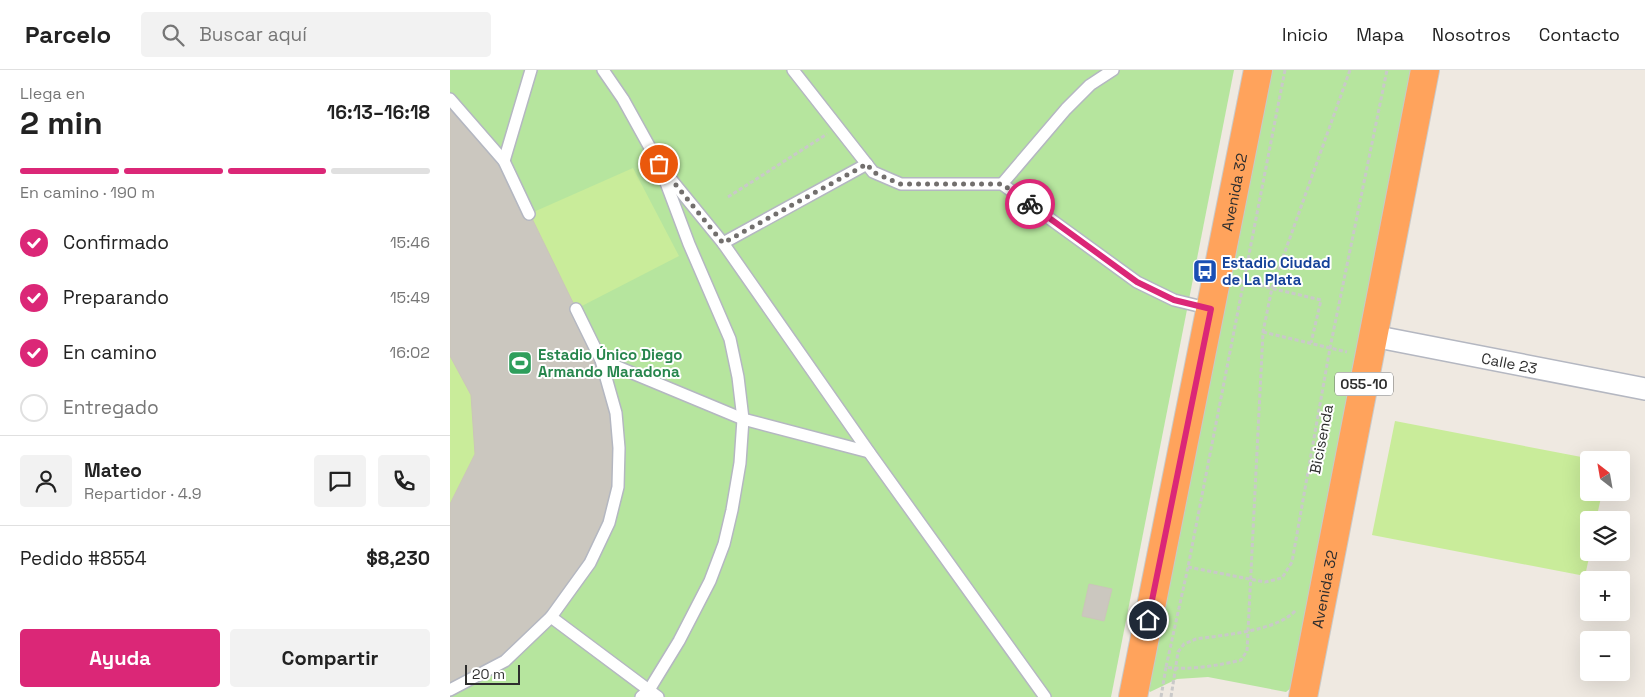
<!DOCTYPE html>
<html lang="es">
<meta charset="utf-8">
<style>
:root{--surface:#fff;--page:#f2f2f2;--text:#222;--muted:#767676;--line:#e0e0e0;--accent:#db2777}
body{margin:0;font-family:"Space Grotesk",sans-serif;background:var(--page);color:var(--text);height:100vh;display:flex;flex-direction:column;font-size:19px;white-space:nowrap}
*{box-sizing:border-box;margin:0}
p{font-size:16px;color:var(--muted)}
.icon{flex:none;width:28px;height:28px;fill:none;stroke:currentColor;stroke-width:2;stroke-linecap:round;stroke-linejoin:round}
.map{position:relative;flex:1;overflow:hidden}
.panel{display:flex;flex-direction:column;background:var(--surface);width:450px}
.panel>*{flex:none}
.needle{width:32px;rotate:329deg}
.buttons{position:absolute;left:1130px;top:381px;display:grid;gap:10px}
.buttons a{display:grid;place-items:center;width:50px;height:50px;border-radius:5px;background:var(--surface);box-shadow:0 5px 20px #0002;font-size:25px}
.scale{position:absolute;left:15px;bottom:12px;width:55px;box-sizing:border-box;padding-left:5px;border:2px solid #2e2e2e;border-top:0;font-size:14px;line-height:18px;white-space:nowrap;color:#2e2e2e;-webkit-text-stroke:4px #fff;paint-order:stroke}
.pin{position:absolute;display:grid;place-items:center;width:42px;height:42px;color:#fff;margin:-21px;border:2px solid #fff;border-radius:50%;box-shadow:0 1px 5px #0007}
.courier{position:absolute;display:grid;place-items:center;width:50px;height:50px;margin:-25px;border:4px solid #db2777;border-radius:50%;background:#fff;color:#222;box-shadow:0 1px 6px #0007}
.overview em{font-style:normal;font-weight:700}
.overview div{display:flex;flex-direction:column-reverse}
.overview{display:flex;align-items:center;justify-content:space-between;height:85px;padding:0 20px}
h1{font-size:32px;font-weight:700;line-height:38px}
.bar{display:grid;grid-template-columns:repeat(4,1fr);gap:8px 5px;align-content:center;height:60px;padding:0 20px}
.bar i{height:6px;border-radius:4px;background:var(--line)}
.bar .selected{background:var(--accent)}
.bar p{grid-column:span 4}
.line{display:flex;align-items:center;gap:12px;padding:0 20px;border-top:1px solid var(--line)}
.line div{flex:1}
.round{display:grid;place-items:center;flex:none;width:52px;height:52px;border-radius:5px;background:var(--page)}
ol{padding:0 20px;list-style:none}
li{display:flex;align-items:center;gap:15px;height:55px}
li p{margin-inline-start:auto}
li .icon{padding:5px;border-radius:50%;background:var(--accent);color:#fff;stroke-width:4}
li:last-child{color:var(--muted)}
li i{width:28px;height:28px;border:2px solid var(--line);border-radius:50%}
.primary-button{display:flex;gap:10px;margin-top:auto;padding:10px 20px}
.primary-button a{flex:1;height:58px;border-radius:5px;background:var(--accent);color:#fff;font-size:20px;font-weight:700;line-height:58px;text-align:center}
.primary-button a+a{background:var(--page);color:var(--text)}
header{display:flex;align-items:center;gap:30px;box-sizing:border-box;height:70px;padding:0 25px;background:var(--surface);border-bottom:1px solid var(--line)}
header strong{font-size:24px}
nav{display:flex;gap:28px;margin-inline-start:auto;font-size:18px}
.search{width:350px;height:45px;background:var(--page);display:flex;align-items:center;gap:12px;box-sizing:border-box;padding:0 18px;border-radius:5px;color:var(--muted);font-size:19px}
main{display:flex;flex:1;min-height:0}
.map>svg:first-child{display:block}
</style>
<header>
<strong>Parcelo</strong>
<div class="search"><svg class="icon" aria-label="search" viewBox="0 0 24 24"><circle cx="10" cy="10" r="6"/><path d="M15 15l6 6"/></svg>Buscar aquí</div>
<nav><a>Inicio</a><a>Mapa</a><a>Nosotros</a><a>Contacto</a></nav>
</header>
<main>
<section class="panel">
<div class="overview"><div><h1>2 min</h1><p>Llega en</p></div><em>16:13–16:18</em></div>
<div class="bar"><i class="selected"></i><i class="selected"></i><i class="selected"></i><i></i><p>En camino · 190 m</p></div>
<ol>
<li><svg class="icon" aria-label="check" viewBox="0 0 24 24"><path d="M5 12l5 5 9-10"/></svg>Confirmado<p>15:46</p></li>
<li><svg class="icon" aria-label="check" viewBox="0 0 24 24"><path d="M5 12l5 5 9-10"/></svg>Preparando<p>15:49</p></li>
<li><svg class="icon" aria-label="check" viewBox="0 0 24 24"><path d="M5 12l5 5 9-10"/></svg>En camino<p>16:02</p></li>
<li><i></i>Entregado</li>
</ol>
<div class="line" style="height:90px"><a class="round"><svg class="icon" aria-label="person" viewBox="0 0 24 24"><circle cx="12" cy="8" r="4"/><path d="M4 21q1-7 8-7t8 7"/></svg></a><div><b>Mateo</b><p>Repartidor · 4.9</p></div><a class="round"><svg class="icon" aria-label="chat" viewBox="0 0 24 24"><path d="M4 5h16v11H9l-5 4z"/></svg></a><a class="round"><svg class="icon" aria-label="phone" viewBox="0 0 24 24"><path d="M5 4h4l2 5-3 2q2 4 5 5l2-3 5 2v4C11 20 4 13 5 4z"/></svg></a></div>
<div class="line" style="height:65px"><div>Pedido #8554</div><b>$8,230</b></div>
<div class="primary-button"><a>Ayuda</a><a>Compartir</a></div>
</section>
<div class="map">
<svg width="1195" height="627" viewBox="0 0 1195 627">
<rect width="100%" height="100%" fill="#efe9e1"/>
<g fill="#b6e59e">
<path d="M 0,0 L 784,0 L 661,627 L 0,627 Z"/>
<path d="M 816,0 L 962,0 L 841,618 L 836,622 L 758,607 L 727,609 L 700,622 L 696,617 Z"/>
</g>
<g fill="#c9ec9a">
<path d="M 0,43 L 79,144 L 183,98 L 229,186 L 126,239 L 0,608 Z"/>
<path d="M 945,351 L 1147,390 L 1139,390 L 1139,422 L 1152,423 L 1146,450 L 1139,450 L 1140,483 L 1135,506 L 922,465 Z"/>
</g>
<g fill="#cbc7bf" stroke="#cbc5ba">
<path d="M 0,29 L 54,91 L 151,290 L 169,378 L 159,453 L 101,547 L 55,591 L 0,620 L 0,434 L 25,384 L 21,325 L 0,286 Z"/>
<path d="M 639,514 L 662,519 L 654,551 L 632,546 Z"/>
</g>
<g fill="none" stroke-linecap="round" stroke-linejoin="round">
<defs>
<g id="lane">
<path d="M 153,0 L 173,29 L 209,94 L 239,174 L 280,269 L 288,307 L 293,349 L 290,393 L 282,440 L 274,474 L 260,511 L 229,571 L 199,620 L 191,627"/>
<path d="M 343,0 L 423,102 L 451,114 L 552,114 L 687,212 L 724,230 L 761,239"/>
<path d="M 0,29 L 54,91 L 79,144"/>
<path d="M 54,91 L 81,0"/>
<path d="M 215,102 L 273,173 L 419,382 L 595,627"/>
<path d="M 552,114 L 616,39 L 640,15 L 663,0"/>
<path d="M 273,173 L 417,94"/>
<path d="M 151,290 L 293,349 L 419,382"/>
<path d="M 101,547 L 208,627"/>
<path d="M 0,620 L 55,591 L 101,547 L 140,493 L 159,453 L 168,417 L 169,378 L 166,343 L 151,290 L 126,239"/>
</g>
<g id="street">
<path id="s1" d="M 923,266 L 1195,319"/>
</g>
<g id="highway">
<path id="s2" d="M 683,627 L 808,0"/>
<path id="s3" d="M 853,627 L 975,0"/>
</g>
</defs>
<use href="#lane" stroke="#b4b7c1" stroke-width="14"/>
<use href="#street" stroke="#b4b7c1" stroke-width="24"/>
<use href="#highway" stroke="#c9c9c9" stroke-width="30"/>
<g stroke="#c9c9c9" stroke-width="3" stroke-dasharray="4 2.5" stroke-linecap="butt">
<path d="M 835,0 L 738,497 L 716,597 C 735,601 772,595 791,590 L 797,581 L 813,262 L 822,218 L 900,0"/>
<path d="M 278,127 L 377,64"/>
<path d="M 791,211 L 871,230 L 861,273"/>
<path d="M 813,262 L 897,282"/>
<path d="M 738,497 L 815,512 L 832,508 L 842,492 L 880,278 L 937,0"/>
<path d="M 711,627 L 716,597"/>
<path d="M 721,627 L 728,582 L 734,574 L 746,569 C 773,565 828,561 846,540"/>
</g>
<use href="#lane" stroke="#fff" stroke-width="11"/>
<use href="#street" stroke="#fff" stroke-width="21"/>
<use href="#highway" stroke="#ffa35c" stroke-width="28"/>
</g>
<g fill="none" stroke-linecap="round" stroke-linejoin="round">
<path stroke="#726f6d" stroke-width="5" stroke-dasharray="0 9" d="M 209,94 L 273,173 L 417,94 L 423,102 L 450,114 L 552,114 L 580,134"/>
<path stroke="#db2777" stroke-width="6" d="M 580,134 L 687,212 L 724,230 L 761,239 L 698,550"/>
</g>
<defs>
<symbol id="bus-square" viewBox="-11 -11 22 22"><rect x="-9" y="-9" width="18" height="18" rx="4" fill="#1a4fb4" stroke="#fff"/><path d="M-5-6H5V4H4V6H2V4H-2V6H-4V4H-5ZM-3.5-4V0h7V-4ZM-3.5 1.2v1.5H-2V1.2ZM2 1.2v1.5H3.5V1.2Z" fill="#fff"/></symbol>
<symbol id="stadium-square" viewBox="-11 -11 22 22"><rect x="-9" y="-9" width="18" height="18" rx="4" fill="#2e9e5b" stroke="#fff"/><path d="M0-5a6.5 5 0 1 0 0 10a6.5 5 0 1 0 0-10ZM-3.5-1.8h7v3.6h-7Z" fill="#fff"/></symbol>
</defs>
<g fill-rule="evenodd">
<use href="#bus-square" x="741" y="187" width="28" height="28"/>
<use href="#stadium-square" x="56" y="279" width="28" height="28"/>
</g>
<g text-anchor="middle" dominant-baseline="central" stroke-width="4" stroke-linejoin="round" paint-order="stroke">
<rect fill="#fff" stroke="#6d6d6d" stroke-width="1" x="885" y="302.5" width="58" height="23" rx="4"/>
<g font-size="14" font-weight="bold" fill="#2e2e2e">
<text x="914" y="314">055-10</text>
</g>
<g font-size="15" fill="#2e2e2e" stroke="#fff">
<text stroke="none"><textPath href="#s2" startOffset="515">Avenida 32</textPath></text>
<text stroke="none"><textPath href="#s1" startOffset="139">Calle 23</textPath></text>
<text transform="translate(871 369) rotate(-79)">Bicisenda</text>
<text stroke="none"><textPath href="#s3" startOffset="110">Avenida 32</textPath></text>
</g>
<g font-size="15" font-weight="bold" fill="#164399" stroke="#fff" text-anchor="start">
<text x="772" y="192">Estadio Ciudad<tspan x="772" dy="17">de La Plata</tspan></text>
</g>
<g font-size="15" font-weight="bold" fill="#27864d" stroke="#fff" text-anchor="start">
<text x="88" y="284">Estadio Único Diego<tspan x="88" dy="17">Armando Maradona</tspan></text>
</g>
</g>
</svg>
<div class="buttons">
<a><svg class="needle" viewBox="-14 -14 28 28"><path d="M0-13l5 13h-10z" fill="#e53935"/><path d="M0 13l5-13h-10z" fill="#767676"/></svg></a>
<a><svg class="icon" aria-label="layers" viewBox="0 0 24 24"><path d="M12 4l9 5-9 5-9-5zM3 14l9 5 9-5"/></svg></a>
<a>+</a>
<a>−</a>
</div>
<div class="scale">20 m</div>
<div class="pin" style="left:209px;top:94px;background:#ea580c"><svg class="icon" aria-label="bag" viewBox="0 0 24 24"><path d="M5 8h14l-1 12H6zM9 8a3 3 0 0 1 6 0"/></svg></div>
<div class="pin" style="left:698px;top:550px;background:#1f2937"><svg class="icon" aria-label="home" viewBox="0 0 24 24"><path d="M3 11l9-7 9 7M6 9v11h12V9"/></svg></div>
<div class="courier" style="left:580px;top:134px"><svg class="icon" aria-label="bike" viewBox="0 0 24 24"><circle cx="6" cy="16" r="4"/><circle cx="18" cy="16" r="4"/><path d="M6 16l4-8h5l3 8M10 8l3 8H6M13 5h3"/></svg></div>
</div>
</main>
